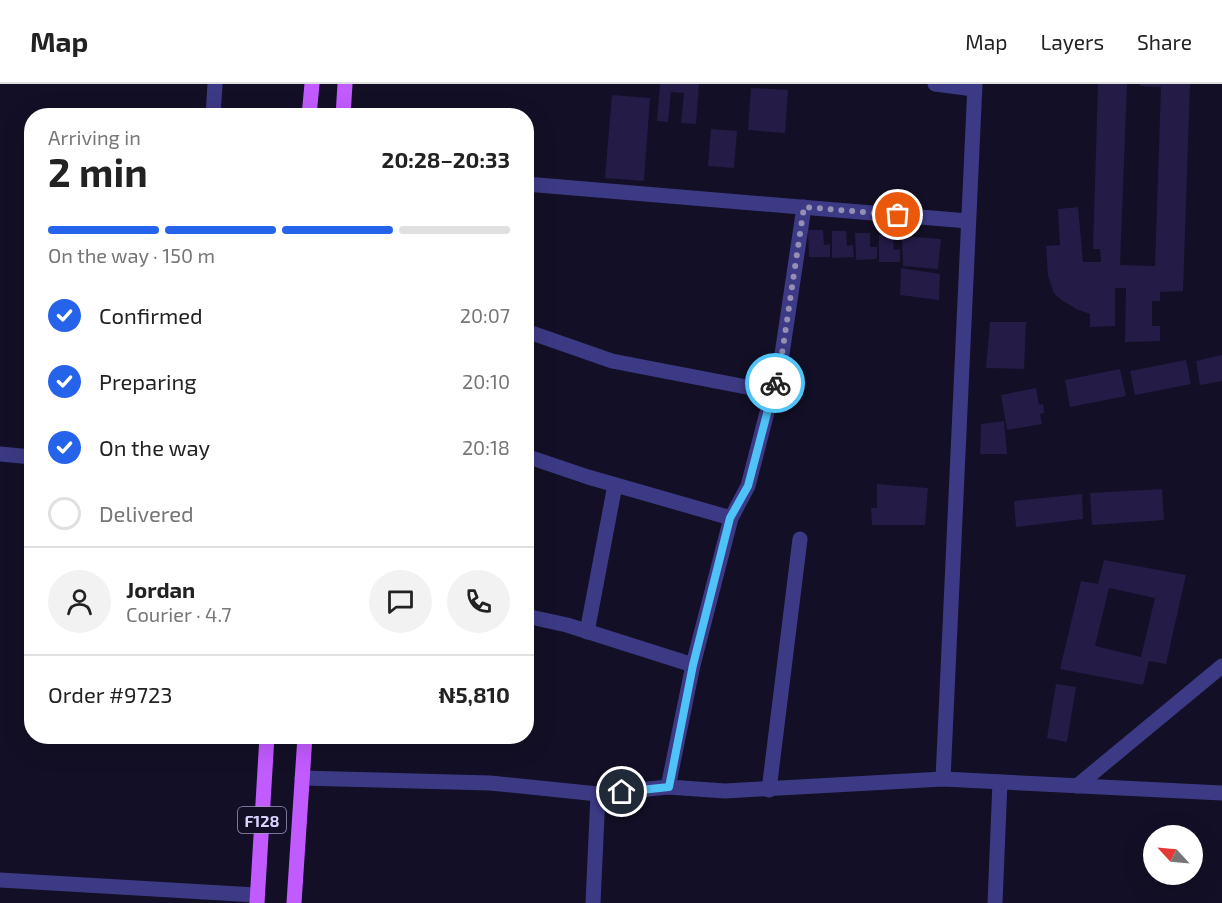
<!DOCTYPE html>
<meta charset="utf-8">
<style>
:root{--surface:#fff;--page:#f2f2f2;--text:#222;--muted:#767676;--line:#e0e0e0;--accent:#2563eb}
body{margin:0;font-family:"Exo 2",sans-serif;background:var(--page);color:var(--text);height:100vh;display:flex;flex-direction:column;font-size:22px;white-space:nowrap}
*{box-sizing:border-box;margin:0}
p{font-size:20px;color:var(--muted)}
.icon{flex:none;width:33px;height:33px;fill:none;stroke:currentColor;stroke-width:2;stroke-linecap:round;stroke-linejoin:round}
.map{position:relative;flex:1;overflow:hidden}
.details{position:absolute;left:24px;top:24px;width:510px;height:636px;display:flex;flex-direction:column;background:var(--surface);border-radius:24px;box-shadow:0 6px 24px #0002}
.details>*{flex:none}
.needle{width:39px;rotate:296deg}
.tools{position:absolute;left:1143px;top:741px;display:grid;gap:12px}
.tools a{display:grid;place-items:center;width:60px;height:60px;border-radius:50%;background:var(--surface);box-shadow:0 6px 24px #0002;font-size:30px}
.pin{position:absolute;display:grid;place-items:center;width:51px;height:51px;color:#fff;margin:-26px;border:3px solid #fff;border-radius:50%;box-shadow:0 2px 6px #0007}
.courier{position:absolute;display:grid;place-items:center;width:60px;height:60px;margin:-30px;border:4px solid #4fc3f7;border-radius:50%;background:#fff;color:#222;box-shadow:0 2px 8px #0007}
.overview em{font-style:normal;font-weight:700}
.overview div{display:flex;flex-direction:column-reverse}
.overview{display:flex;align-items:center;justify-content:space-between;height:102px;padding:0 24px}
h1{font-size:39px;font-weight:700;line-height:45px}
.bar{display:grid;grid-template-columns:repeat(4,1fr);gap:9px 6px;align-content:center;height:72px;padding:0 24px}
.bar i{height:8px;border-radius:4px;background:var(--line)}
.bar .current{background:var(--accent)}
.bar p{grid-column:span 4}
.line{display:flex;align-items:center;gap:15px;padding:0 24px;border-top:2px solid var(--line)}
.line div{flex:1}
.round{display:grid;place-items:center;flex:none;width:63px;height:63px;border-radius:32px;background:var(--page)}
ol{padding:0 24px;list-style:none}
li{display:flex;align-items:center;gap:18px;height:66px}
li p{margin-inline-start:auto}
li .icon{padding:6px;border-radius:50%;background:var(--accent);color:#fff;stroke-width:4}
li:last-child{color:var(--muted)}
li i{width:33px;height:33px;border:3px solid var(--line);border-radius:50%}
header{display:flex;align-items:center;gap:36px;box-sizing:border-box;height:84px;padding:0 30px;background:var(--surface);border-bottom:2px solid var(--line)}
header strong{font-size:28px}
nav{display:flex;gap:33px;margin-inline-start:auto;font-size:21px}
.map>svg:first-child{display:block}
</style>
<header>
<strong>Map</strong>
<nav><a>Map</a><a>Layers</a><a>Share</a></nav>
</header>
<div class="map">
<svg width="1222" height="819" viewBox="0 0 1222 819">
<rect width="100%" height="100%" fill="#130f26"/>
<g fill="#241b47" fill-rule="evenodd">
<path d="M 660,0 L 699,0 L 696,40 L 681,39 L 684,9 L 671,8 L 668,38 L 657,37 Z"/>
<path d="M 1098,0 L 1127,0 L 1120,181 L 1155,182 L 1161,3 L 1140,2 L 1140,0 L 1190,0 L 1183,207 L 1160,208 L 1160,217 L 1152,217 L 1152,242 L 1160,242 L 1160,257 L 1125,258 L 1126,204 L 1115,204 L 1115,242 L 1090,243 L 1090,230 L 1076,225 L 1060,215 L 1054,209 L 1048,192 L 1046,162 L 1060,161 L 1058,125 L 1078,123 L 1083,178 L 1101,178 L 1100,165 L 1093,165 Z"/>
<path d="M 751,4 L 788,6 L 785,49 L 748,46 Z"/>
<path d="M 612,11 L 650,14 L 644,97 L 605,94 Z"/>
<path d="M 711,45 L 737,47 L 734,84 L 708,82 Z"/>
<path d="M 808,146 L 823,146 L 824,161 L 830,160 L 830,173 L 809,173 Z"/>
<path d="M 832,147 L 846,147 L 847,162 L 853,161 L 854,173 L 832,174 Z"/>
<path d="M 855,149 L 870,149 L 870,163 L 877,163 L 877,175 L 856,176 Z"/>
<path d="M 879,151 L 893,151 L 894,166 L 900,165 L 900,178 L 879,178 Z"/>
<path d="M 902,152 L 941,155 L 938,185 L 903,182 Z"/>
<path d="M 901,184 L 940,190 L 939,216 L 900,211 Z"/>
<path d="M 990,238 L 1026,238 L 1024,285 L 986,284 Z"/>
<path d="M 1222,271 L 1222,297 L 1200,301 L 1196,277 Z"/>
<path d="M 1186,276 L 1191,300 L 1135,311 L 1130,287 Z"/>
<path d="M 1120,285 L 1126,312 L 1070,323 L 1065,296 Z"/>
<path d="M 1036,304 L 1039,321 L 1043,320 L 1044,329 L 1040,330 L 1042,340 L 1007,346 L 1001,311 Z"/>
<path d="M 1004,337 L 1007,370 L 980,370 L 981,340 Z"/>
<path d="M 877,400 L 928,404 L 925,441 L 872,441 L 871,424 L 877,424 Z"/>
<path d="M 1162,405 L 1164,436 L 1092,441 L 1090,409 Z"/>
<path d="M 1082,410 L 1083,435 L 1016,443 L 1014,417 Z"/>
<path d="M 1104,476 L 1186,491 L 1166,580 L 1149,577 L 1143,601 L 1060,585 L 1081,497 L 1098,500 ZM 1109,504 L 1155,514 L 1141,573 L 1095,562 Z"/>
<path d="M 1056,600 L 1076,603 L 1067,658 L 1047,654 Z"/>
</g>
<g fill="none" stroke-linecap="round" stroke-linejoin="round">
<g stroke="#3d3a85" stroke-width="15">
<path d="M 935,0 L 974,5"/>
<path d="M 213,32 L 215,0"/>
<path d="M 526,100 L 968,137"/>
<path d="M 526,247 L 612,277 L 773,308"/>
<path d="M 0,370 L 32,373"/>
<path d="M 526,372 L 588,393 L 731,434"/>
<path d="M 526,532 L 567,541 L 693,581"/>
<path d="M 587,548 L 615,401"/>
<path d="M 302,694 L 490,699 L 598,710 L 668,703 L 725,707 L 943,695 L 1222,709"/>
<path d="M 943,695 L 975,0"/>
<path d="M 1077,702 L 1222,582"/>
<path d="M 668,703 L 693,581 L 731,434 L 748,402 L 782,270 L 804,123"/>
<path d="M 769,706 L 800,455"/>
<path d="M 0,796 L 257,811"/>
<path d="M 593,819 L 598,710"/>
<path d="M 995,819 L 1000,698"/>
</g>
<g stroke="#c25bff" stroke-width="15">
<path d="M 309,32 L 312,0"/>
<path d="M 343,32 L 345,0"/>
<path d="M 257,819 L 267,652"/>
<path d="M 294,819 L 305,652"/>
</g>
</g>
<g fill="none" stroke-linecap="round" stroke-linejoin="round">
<path stroke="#948fb3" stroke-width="6" stroke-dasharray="0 10.8" d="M 775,299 L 782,270 L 804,123 L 898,131"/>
<path stroke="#4fc3f7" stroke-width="8" d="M 622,708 L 669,703 L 693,581 L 730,434 L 748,402 L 775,299"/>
</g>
<g text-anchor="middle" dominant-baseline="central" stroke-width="6" stroke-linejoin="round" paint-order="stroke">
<rect fill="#130f26" stroke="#9e99be" stroke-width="1.5" x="238" y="723" width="48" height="26" rx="4.5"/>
<g font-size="16" font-weight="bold" fill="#d9d4ff">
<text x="262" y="736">F128</text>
</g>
</g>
</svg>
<div class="tools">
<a><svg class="needle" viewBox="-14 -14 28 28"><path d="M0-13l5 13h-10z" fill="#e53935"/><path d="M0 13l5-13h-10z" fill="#767676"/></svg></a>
</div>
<div class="pin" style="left:898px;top:131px;background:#ea580c"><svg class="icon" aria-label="bag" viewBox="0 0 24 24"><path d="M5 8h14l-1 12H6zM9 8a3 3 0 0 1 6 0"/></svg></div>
<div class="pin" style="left:622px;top:708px;background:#1f2937"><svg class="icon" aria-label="home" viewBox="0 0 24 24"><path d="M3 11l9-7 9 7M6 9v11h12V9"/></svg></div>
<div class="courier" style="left:775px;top:299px"><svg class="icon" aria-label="bike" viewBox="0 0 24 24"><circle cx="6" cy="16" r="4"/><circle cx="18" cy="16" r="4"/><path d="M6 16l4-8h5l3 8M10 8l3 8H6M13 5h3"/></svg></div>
<section class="details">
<div class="overview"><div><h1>2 min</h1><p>Arriving in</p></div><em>20:28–20:33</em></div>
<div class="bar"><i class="current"></i><i class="current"></i><i class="current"></i><i></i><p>On the way · 150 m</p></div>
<ol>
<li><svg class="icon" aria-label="check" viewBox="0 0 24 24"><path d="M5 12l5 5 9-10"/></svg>Confirmed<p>20:07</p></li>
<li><svg class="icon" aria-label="check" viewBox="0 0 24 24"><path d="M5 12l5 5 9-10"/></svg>Preparing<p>20:10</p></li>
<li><svg class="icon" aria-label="check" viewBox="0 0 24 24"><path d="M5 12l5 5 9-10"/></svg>On the way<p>20:18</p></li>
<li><i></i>Delivered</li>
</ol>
<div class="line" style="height:108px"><a class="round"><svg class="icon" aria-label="person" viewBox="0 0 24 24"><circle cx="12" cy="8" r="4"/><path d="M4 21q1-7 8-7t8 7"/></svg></a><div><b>Jordan</b><p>Courier · 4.7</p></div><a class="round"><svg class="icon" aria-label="chat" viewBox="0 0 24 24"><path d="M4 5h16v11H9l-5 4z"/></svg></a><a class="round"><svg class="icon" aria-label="phone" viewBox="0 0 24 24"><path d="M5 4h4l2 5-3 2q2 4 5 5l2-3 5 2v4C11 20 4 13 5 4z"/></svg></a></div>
<div class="line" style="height:78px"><div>Order #9723</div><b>₦5,810</b></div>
</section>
</div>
